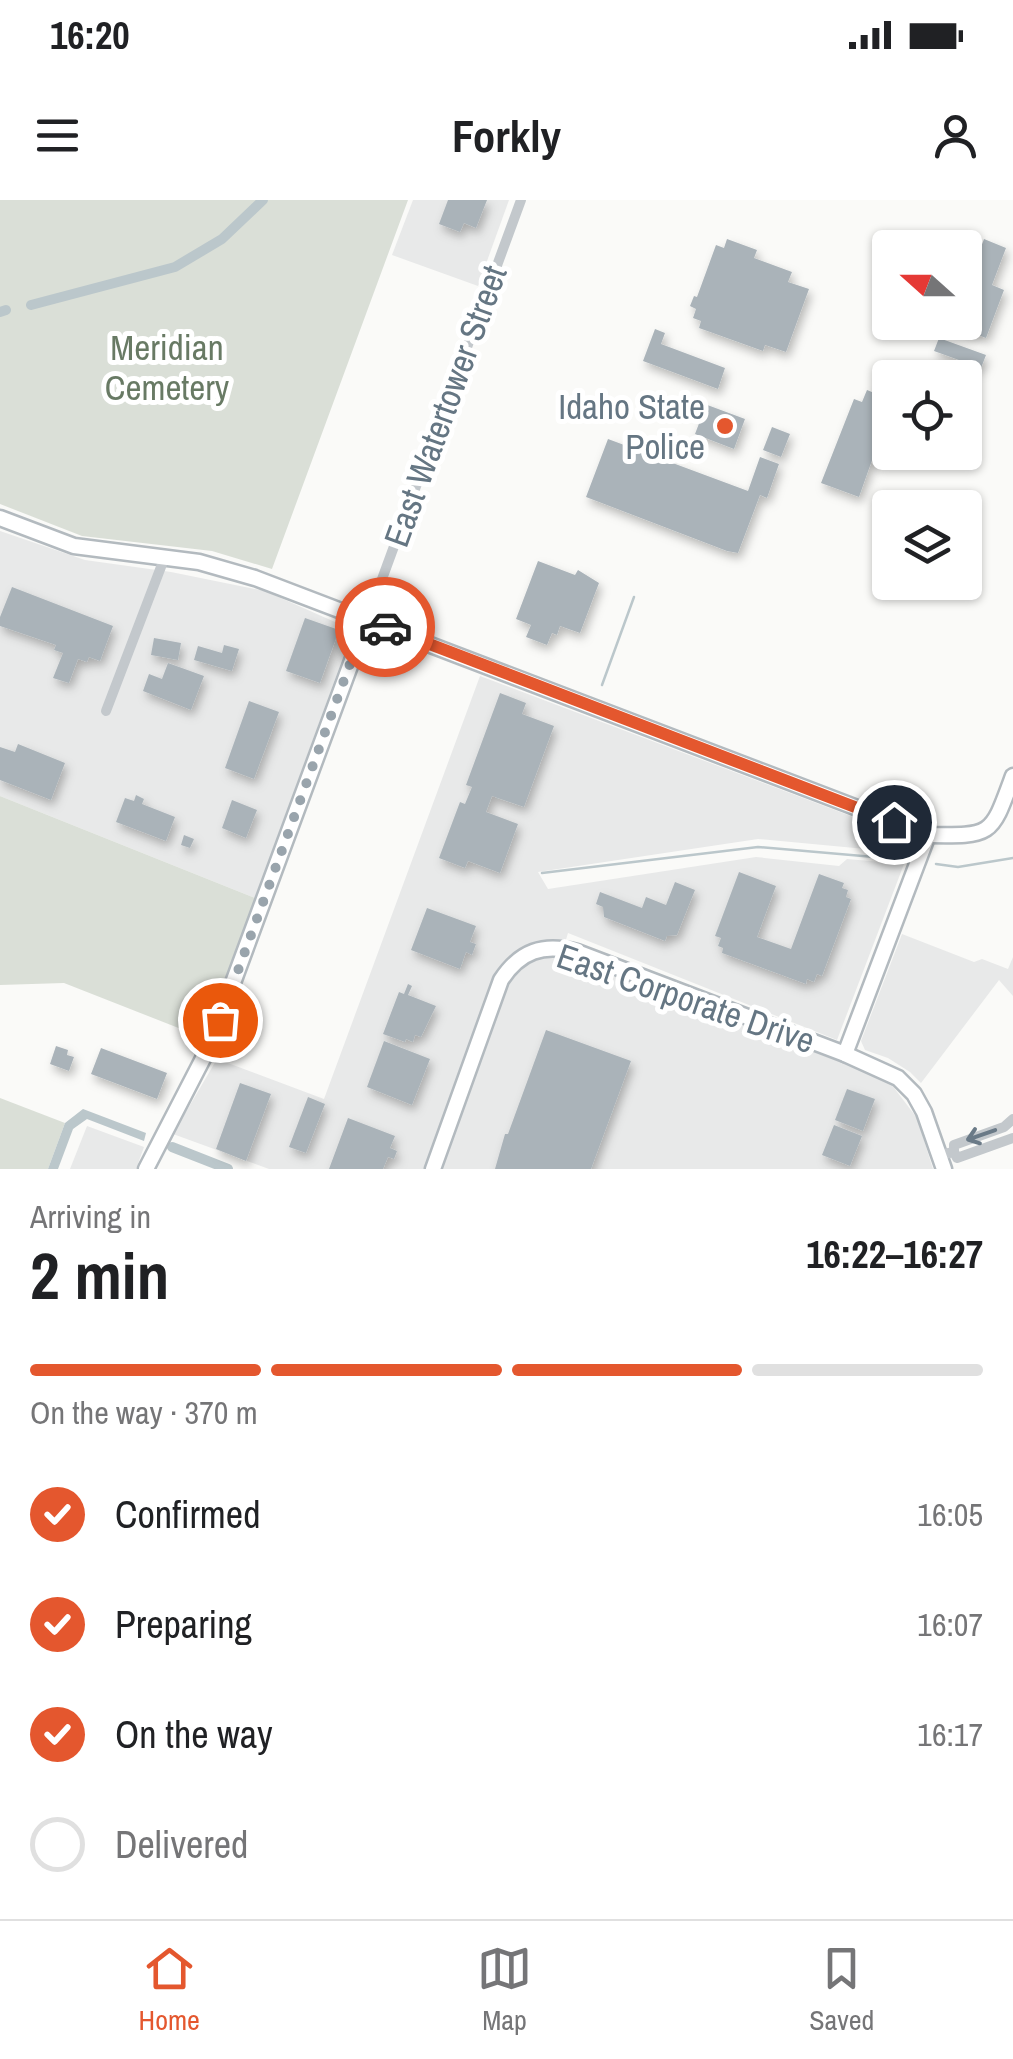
<!DOCTYPE html>
<meta charset="utf-8">
<style>
:root{--surface:#fff;--page:#f2f2f2;--text:#202124;--muted:#757577;--line:#e0e0e0;--accent:#e4572e}
body{margin:0;font-family:"Archivo Narrow",sans-serif;background:var(--page);color:var(--text);height:100vh;display:flex;flex-direction:column;font-size:38px;white-space:nowrap}
*{box-sizing:border-box;margin:0}
p{font-size:32px;color:var(--muted)}
.icon{flex:none;width:55px;height:55px;fill:none;stroke:currentColor;stroke-width:2;stroke-linecap:round;stroke-linejoin:round}
.map{position:relative;height:969px;overflow:hidden}
.sheet{display:flex;flex-direction:column;background:var(--surface);flex:1}
.sheet>*{flex:none}
.needle{width:65px;rotate:291deg}
.controls{position:absolute;left:872px;top:30px;display:grid;gap:20px}
.controls a{display:grid;place-items:center;width:110px;height:110px;border-radius:10px;background:var(--surface);box-shadow:0 2px 8px #0004;font-size:50px}
.pin{position:absolute;display:grid;place-items:center;width:85px;height:85px;color:#fff;margin:-42px;border:5px solid #fff;border-radius:50%;box-shadow:0 2px 10px #0007}
.courier{position:absolute;display:grid;place-items:center;width:100px;height:100px;margin:-50px;border:8px solid #e4572e;border-radius:50%;background:#fff;color:#222;box-shadow:0 2px 12px #0007}
.summary em{font-style:normal;font-weight:800}
.summary div{display:flex;flex-direction:column-reverse}
.summary{display:flex;align-items:center;justify-content:space-between;height:170px;padding:0 30px}
h1{font-size:65px;font-weight:800;line-height:75px}
.bar{display:grid;grid-template-columns:repeat(4,1fr);gap:15px 10px;align-content:center;height:120px;padding:0 30px}
.bar i{height:12px;border-radius:8px;background:var(--line)}
.bar .active{background:var(--accent)}
.bar p{grid-column:span 4}
ol{padding:0 30px;list-style:none}
li{display:flex;align-items:center;gap:30px;height:110px}
li p{margin-inline-start:auto}
li .icon{padding:10px;border-radius:50%;background:var(--accent);color:#fff;stroke-width:4}
li:last-child{color:var(--muted)}
li i{width:55px;height:55px;border:5px solid var(--line);border-radius:50%}
.status{display:flex;justify-content:space-between;align-items:center;height:70px;padding:0 50px;background:var(--surface);direction:ltr}
.status svg{height:28px;fill:currentColor}
header{display:flex;justify-content:space-between;align-items:center;height:130px;padding:0 30px;background:var(--surface);font-size:45px;font-weight:800}
.menu{display:flex;justify-content:space-around;align-items:center;height:140px;border-top:2px solid var(--line);background:var(--surface);font-size:28px;color:var(--muted)}
.menu a{display:grid;justify-items:center;gap:5px}
.menu .active{color:var(--accent)}
.map>svg:first-child{display:block}
</style>
<div class="status"><b>16:20</b><svg viewBox="0 0 49 12"><path d="M0 12V9h3v3zM5 12V6h3v6zM10 12V3h3v9zM15 12V0h3v12zM26 1h20v11H26zM47 4h2v5h-2z"/></svg></div>
<header><svg class="icon" aria-label="menu" viewBox="0 0 24 24"><path d="M4 6h16M4 12h16M4 18h16"/></svg>Forkly<svg class="icon" aria-label="person" viewBox="0 0 24 24"><circle cx="12" cy="8" r="4"/><path d="M4 21q1-7 8-7t8 7"/></svg></header>
<div class="map">
<svg width="1013" height="969" viewBox="0 0 1013 969">
<defs>
<filter id="shadow"><feDropShadow dx="3" dy="5.5" stdDeviation="5" flood-color="#0004"/></filter>
</defs>
<rect width="100%" height="100%" fill="#fafaf8"/>
<g fill="#e8e9e9">
<path d="M 413,0 L 509,0 L 478,86 L 392,55 Z"/>
<path d="M 0,331 L 85,360 L 171,372 L 265,391 L 353,430 L 255,698 L 0,596 Z"/>
<path d="M 480,476 L 914,640 L 908,653 L 758,639 L 538,672 L 548,689 L 756,657 L 839,666 L 847,659 L 904,664 L 837,840 L 568,733 L 561,756 L 888,880 L 917,918 L 933,969 L 269,969 L 173,934 L 217,859 L 324,899 Z"/>
<path d="M 902,734 L 974,762 L 982,759 L 1008,769 L 1013,757 L 1013,796 L 999,780 L 921,883 L 910,872 L 888,858 L 865,850 L 861,841 Z"/>
<path d="M 87,926 L 144,947 L 136,969 L 70,969 Z"/>
</g>
<g fill="#dadfd7">
<path d="M 0,0 L 408,0 L 272,369 L 212,351 L 82,336 L 0,304 Z"/>
<path d="M 0,596 L 255,698 L 204,838 L 64,783 L 0,785 Z"/>
<path d="M 0,898 L 65,923 L 48,969 L 0,969 Z"/>
</g>
<path fill="#bbc7cb" d="M 83,909 L 146,933 L 144,941 L 87,919 L 73,929 L 58,969 L 48,969 L 65,923 Z"/>
<g fill="none" stroke-linecap="round" stroke-linejoin="round">
<g stroke="#bbc7cb" stroke-width="2.5">
<path d="M 602,485 L 634,397"/>
<path d="M 936,664 L 958,667 L 1013,658"/>
<path d="M 542,673 L 758,647 L 897,659"/>
</g>
<g stroke="#bbc7cb" stroke-width="10">
<path d="M 31,105 L 175,67 L 222,39 L 263,0"/>
<path d="M 0,112 L 6,110"/>
<path d="M 172,947 L 228,969"/>
</g>
</g>
<g fill="#aab3b9" filter="url(#shadow)">
<path d="M 448,0 L 487,0 L 476,28 L 464,23 L 460,32 L 439,24 Z"/>
<path d="M 897,37 L 926,47 L 926,48 L 893,48 Z"/>
<path d="M 727,39 L 757,50 L 754,58 L 792,72 L 788,82 L 809,89 L 786,152 L 765,145 L 763,151 L 699,128 L 701,121 L 693,118 L 696,109 L 690,106 L 694,96 L 697,97 L 716,45 L 724,48 Z"/>
<path d="M 984,39 L 1006,48 L 992,85 L 1004,90 L 986,138 L 946,123 L 965,122 L 965,90 Z"/>
<path d="M 884,60 L 890,62 L 890,85 L 876,80 Z"/>
<path d="M 655,129 L 665,133 L 661,144 L 725,168 L 718,189 L 643,161 Z"/>
<path d="M 939,138 L 986,155 L 981,168 L 934,151 Z"/>
<path d="M 867,190 L 884,197 L 879,208 L 889,212 L 859,297 L 821,283 L 854,199 L 862,202 Z"/>
<path d="M 702,203 L 745,219 L 734,249 L 695,234 L 703,213 L 699,212 Z"/>
<path d="M 772,227 L 790,234 L 781,257 L 763,250 Z"/>
<path d="M 608,239 L 748,291 L 760,257 L 779,264 L 767,298 L 760,295 L 738,353 L 727,351 L 586,297 Z"/>
<path d="M 538,361 L 575,375 L 578,370 L 599,383 L 580,433 L 560,426 L 557,435 L 552,433 L 547,445 L 526,437 L 531,425 L 516,419 Z"/>
<path d="M 12,387 L 113,426 L 100,461 L 89,457 L 87,462 L 78,459 L 69,483 L 53,478 L 63,453 L 54,450 L 56,445 L 0,426 L 0,417 Z"/>
<path d="M 305,418 L 339,430 L 320,483 L 286,471 Z"/>
<path d="M 154,438 L 181,443 L 178,460 L 151,455 Z"/>
<path d="M 224,445 L 239,449 L 232,471 L 194,460 L 198,446 L 222,453 Z"/>
<path d="M 168,463 L 204,476 L 191,510 L 143,491 L 149,474 L 162,479 Z"/>
<path d="M 500,493 L 526,503 L 522,514 L 554,526 L 524,607 L 492,596 L 486,612 L 518,624 L 500,673 L 468,661 L 465,668 L 439,658 L 460,602 L 465,604 L 472,587 L 466,585 Z"/>
<path d="M 249,501 L 279,512 L 254,579 L 225,568 Z"/>
<path d="M 18,544 L 65,563 L 51,600 L 0,580 L 0,547 L 15,552 Z"/>
<path d="M 136,595 L 144,599 L 142,604 L 175,617 L 166,641 L 116,622 L 125,598 L 134,601 Z"/>
<path d="M 232,600 L 257,610 L 246,638 L 222,628 Z"/>
<path d="M 184,635 L 194,639 L 190,648 L 181,645 Z"/>
<path d="M 739,672 L 776,686 L 757,737 L 791,749 L 819,674 L 844,683 L 842,688 L 848,690 L 846,697 L 851,699 L 822,776 L 817,774 L 814,782 L 807,779 L 806,784 L 722,753 L 723,748 L 718,746 L 721,738 L 715,736 Z"/>
<path d="M 675,682 L 695,690 L 677,735 L 667,736 L 665,741 L 604,717 L 603,707 L 596,704 L 600,692 L 642,708 L 646,697 L 666,705 Z"/>
<path d="M 427,708 L 476,726 L 470,742 L 476,744 L 472,755 L 466,752 L 460,769 L 411,750 Z"/>
<path d="M 408,784 L 412,786 L 408,795 L 436,806 L 421,837 L 415,835 L 413,842 L 406,839 L 405,842 L 383,834 L 399,792 L 404,794 Z"/>
<path d="M 546,830 L 631,861 L 591,969 L 495,969 L 505,934 L 508,934 Z"/>
<path d="M 384,841 L 430,859 L 412,905 L 367,887 Z"/>
<path d="M 56,846 L 68,850 L 67,855 L 74,857 L 69,871 L 50,864 Z"/>
<path d="M 101,848 L 167,873 L 157,899 L 91,874 Z"/>
<path d="M 240,883 L 271,894 L 246,961 L 216,949 Z"/>
<path d="M 847,889 L 875,899 L 863,931 L 835,920 Z"/>
<path d="M 308,897 L 325,904 L 306,953 L 289,947 Z"/>
<path d="M 348,918 L 395,936 L 390,948 L 397,951 L 394,959 L 388,957 L 383,969 L 329,969 Z"/>
<path d="M 834,925 L 862,936 L 850,966 L 822,955 Z"/>
</g>
<g fill="none" stroke-linecap="round" stroke-linejoin="round">
<defs>
<g id="secondary">
<path d="M 0,318 L 74,346 L 199,362 L 255,378 L 928,635 C 993,636 991,636 1013,576"/>
<path d="M 845,854 L 928,635"/>
<path d="M 146,969 L 210,845 L 367,420"/>
<path d="M 433,969 L 501,780 C 520,751 543,743 577,752 L 845,854 L 898,878 L 914,894 L 924,912 L 944,969"/>
</g>
</defs>
<use href="#secondary" stroke="#b3babf" stroke-width="19"/>
<g stroke="#c3c8cc" stroke-width="10">
<path d="M 367,420 L 521,0"/>
<path d="M 106,511 L 164,359"/>
<path d="M 954,952 L 954,945 L 1004,927 L 1013,919"/>
<path d="M 939,955 L 954,952 L 957,958 L 1013,938"/>
</g>
<use href="#secondary" stroke="#fff" stroke-width="14"/>
</g>
<defs><path id="oneway-shaft" d="M-6 0H5M1.5-3L5.5 0L1.5 3" fill="none" stroke-width="1.6" stroke-linecap="round" stroke-linejoin="round" transform="scale(2.5)"/></defs>
<use stroke="#6a7a87" href="#oneway-shaft" transform="translate(981 935) rotate(161)"/>
<g fill="none" stroke-linecap="round" stroke-linejoin="round">
<path stroke="#99a4ac" stroke-width="10" stroke-dasharray="0 18" d="M 220,820 L 366,420 L 385,427"/>
<path stroke="#e4572e" stroke-width="12" d="M 385,427 L 894,622"/>
</g>
<circle fill="#e4572e" stroke="#fff" stroke-width="4" cx="725" cy="226" r="10"/>
<g text-anchor="middle" dominant-baseline="central" stroke-width="10" stroke-linejoin="round" paint-order="stroke">
<g font-size="35" fill="#687a64" stroke="#fff">
<text x="167" y="147">Meridian<tspan x="167" dy="40">Cemetery</tspan></text>
</g>
<g font-size="35" fill="#657683" stroke="#fff">
<text transform="translate(445 206) rotate(-70)">East Watertower Street</text>
<text transform="translate(686 798) rotate(19)">East Corporate Drive</text>
</g>
<g font-size="35" fill="#657683" stroke="#fff" text-anchor="end">
<text x="705" y="206">Idaho State<tspan x="705" dy="40">Police</tspan></text>
</g>
</g>
</svg>
<div class="controls">
<a><svg class="needle" viewBox="-14 -14 28 28"><path d="M0-13l5 13h-10z" fill="#e53935"/><path d="M0 13l5-13h-10z" fill="#757577"/></svg></a>
<a><svg class="icon" aria-label="locate" viewBox="0 0 24 24"><circle cx="12" cy="12" r="6"/><path d="M12 2v4M12 18v4M2 12h4M18 12h4"/></svg></a>
<a><svg class="icon" aria-label="layers" viewBox="0 0 24 24"><path d="M12 4l9 5-9 5-9-5zM3 14l9 5 9-5"/></svg></a>
</div>
<div class="pin" style="left:220px;top:820px;background:#ea580c"><svg class="icon" aria-label="bag" viewBox="0 0 24 24"><path d="M5 8h14l-1 12H6zM9 8a3 3 0 0 1 6 0"/></svg></div>
<div class="pin" style="left:894px;top:622px;background:#1f2937"><svg class="icon" aria-label="home" viewBox="0 0 24 24"><path d="M3 11l9-7 9 7M6 9v11h12V9"/></svg></div>
<div class="courier" style="left:385px;top:427px"><svg class="icon" aria-label="car" viewBox="0 0 24 24"><path d="M5 17H2v-5l4-1 3-4h7l3 4 3 1v5h-3M9 17h6M6 11h13"/><circle cx="7" cy="17" r="2"/><circle cx="17" cy="17" r="2"/></svg></div>
</div>
<section class="sheet">
<div class="summary"><div><h1>2 min</h1><p>Arriving in</p></div><em>16:22–16:27</em></div>
<div class="bar"><i class="active"></i><i class="active"></i><i class="active"></i><i></i><p>On the way · 370 m</p></div>
<ol>
<li><svg class="icon" aria-label="check" viewBox="0 0 24 24"><path d="M5 12l5 5 9-10"/></svg>Confirmed<p>16:05</p></li>
<li><svg class="icon" aria-label="check" viewBox="0 0 24 24"><path d="M5 12l5 5 9-10"/></svg>Preparing<p>16:07</p></li>
<li><svg class="icon" aria-label="check" viewBox="0 0 24 24"><path d="M5 12l5 5 9-10"/></svg>On the way<p>16:17</p></li>
<li><i></i>Delivered</li>
</ol>
</section>
<nav class="menu">
<a class="active"><svg class="icon" aria-label="home" viewBox="0 0 24 24"><path d="M3 11l9-7 9 7M6 9v11h12V9"/></svg>Home</a>
<a><svg class="icon" aria-label="map" viewBox="0 0 24 24"><path d="M3 6l6-2 6 2 6-2v14l-6 2-6-2-6 2zM9 4v14M15 6v14"/></svg>Map</a>
<a><svg class="icon" aria-label="saved" viewBox="0 0 24 24"><path d="M7 4h10v16l-5-4-5 4z"/></svg>Saved</a>
</nav>
